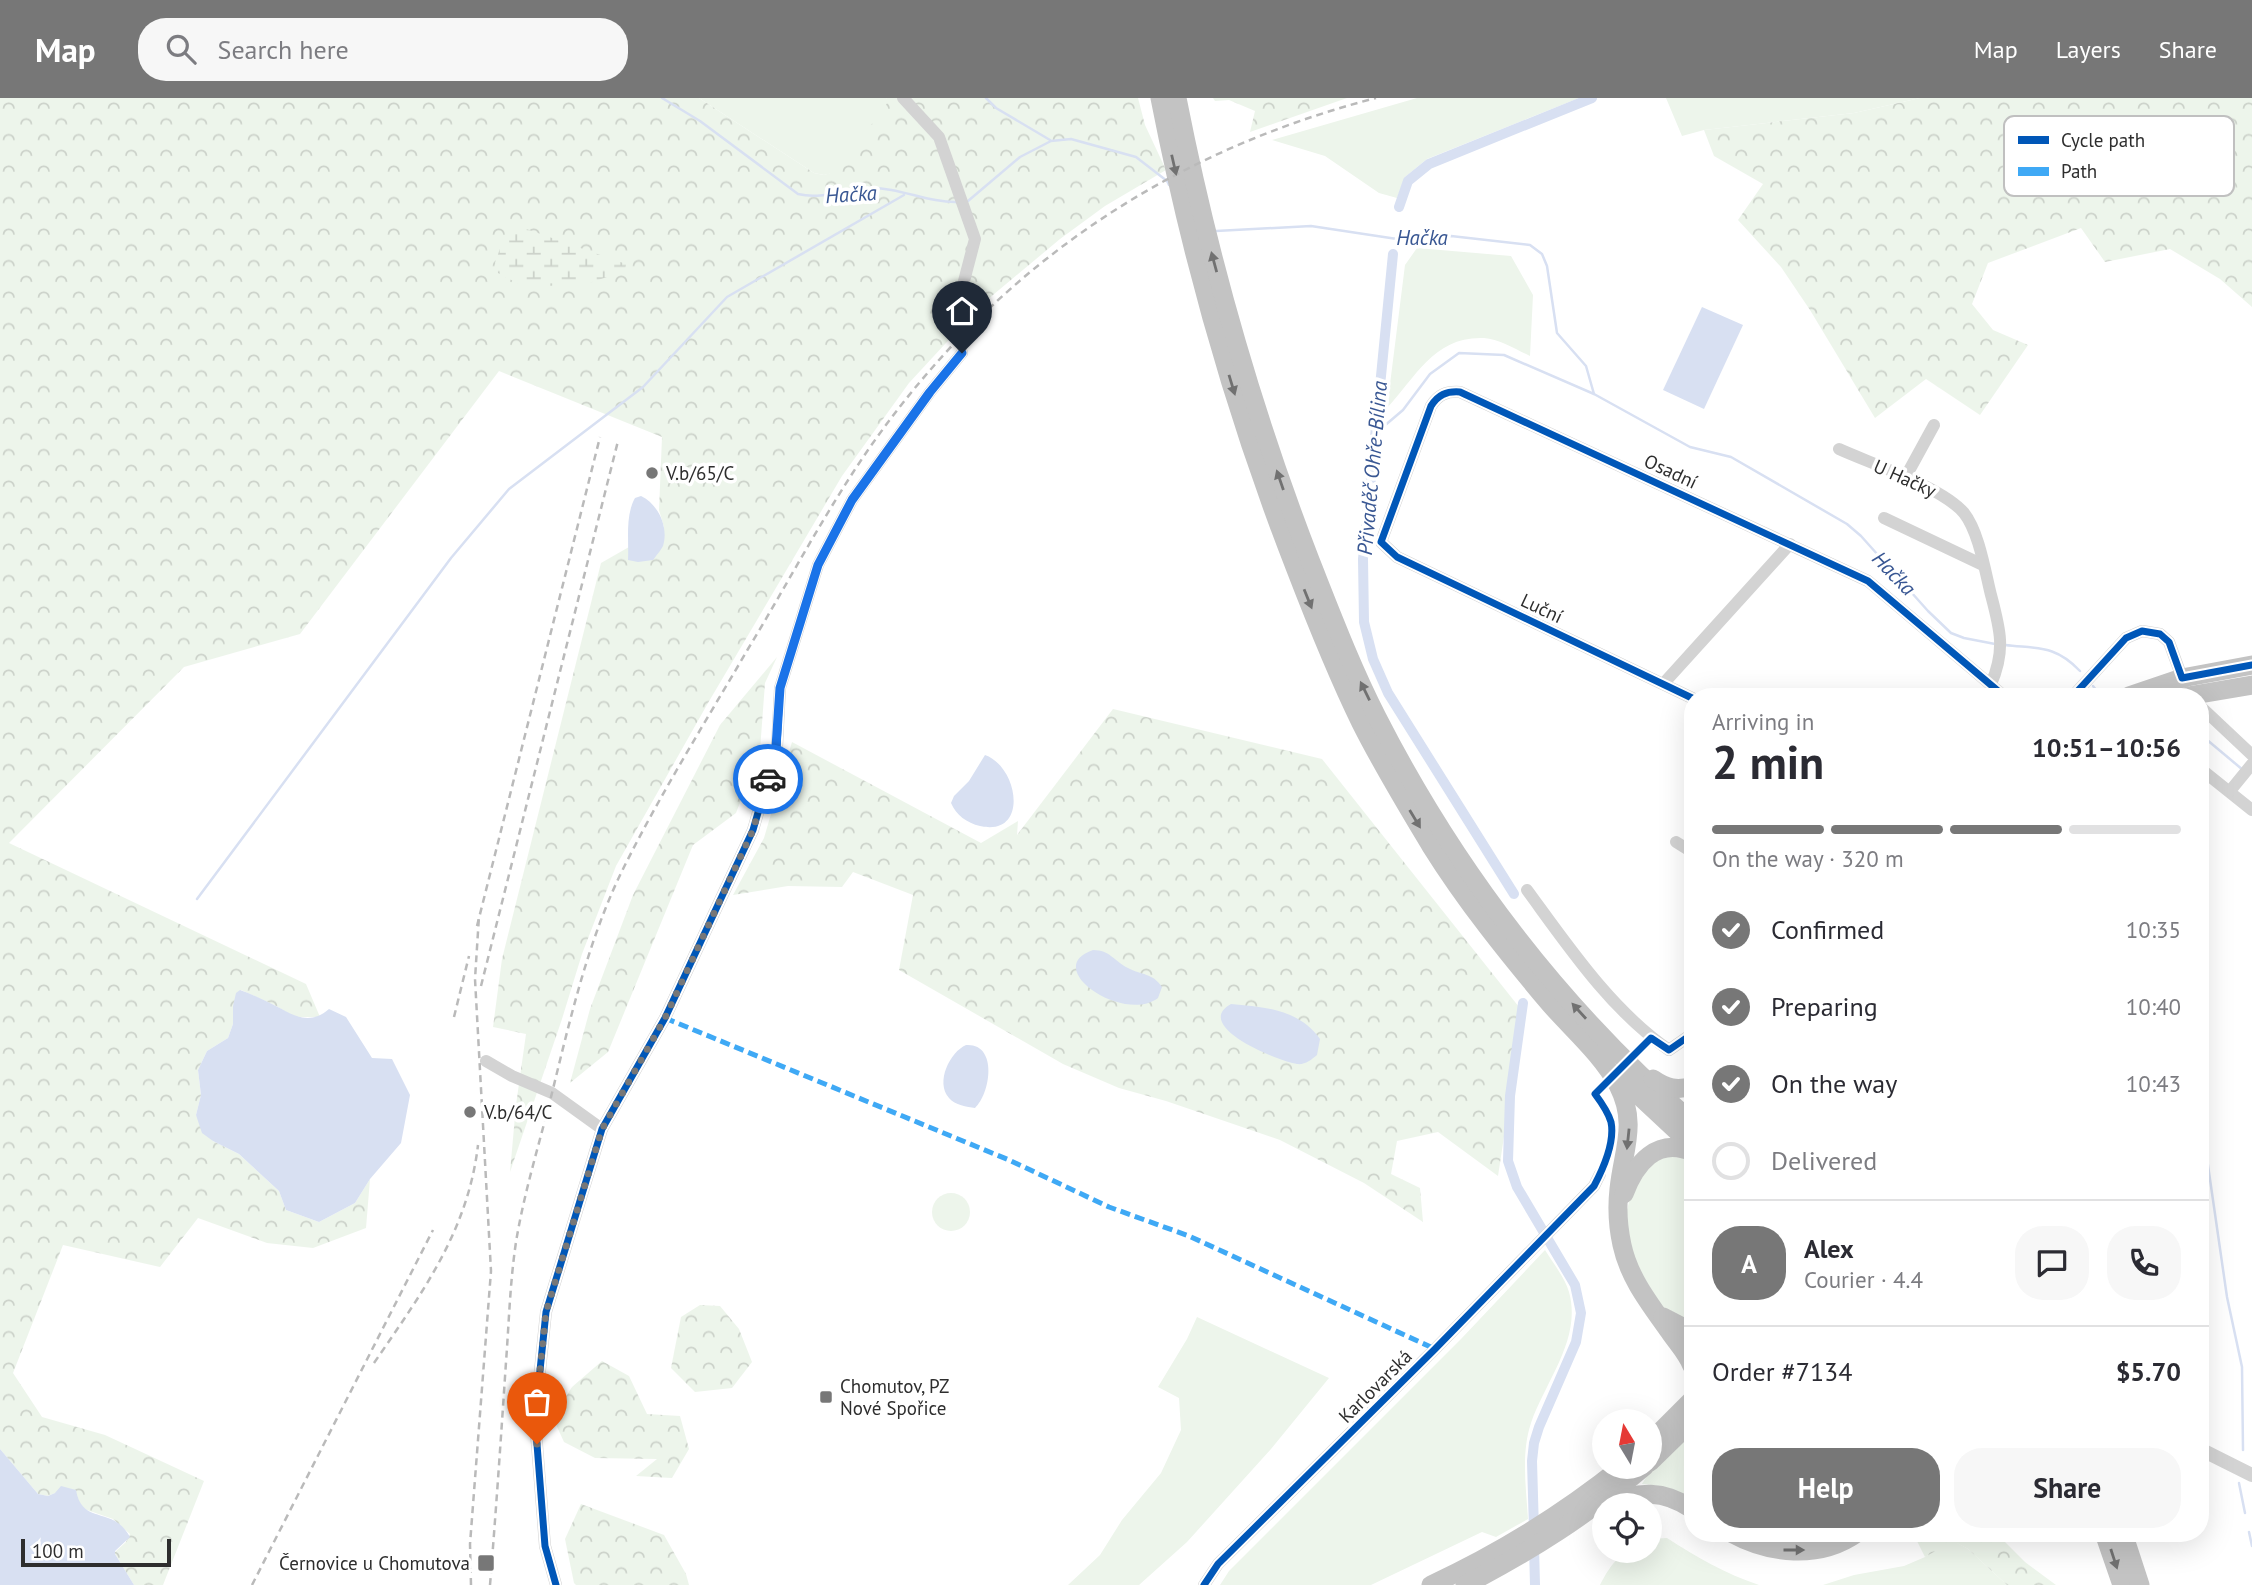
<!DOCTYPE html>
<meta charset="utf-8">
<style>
:root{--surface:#fff;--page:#f7f7f7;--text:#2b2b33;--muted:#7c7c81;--line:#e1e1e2;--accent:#777}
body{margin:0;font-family:"PT Sans",sans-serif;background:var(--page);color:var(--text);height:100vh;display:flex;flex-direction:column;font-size:26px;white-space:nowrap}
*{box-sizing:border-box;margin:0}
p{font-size:23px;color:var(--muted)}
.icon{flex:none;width:38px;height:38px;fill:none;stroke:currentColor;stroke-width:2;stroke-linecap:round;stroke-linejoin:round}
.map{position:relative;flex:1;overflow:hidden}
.panel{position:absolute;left:1684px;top:590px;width:525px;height:854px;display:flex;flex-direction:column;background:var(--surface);border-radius:28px;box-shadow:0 7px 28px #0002}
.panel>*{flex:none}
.needle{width:46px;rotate:350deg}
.buttons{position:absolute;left:1592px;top:1311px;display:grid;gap:14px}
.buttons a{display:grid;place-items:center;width:70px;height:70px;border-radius:50%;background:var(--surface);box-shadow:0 7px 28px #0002;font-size:35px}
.scale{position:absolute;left:21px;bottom:18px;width:150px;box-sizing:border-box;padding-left:7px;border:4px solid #2e2e2e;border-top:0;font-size:19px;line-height:24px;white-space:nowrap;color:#2e2e2e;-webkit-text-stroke:5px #fff;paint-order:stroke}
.pin{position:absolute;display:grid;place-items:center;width:60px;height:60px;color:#fff;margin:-72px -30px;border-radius:50% 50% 50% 0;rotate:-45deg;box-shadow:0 0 7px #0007}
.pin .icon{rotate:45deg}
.courier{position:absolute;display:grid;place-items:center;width:70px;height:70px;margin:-35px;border:5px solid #1a73e8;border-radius:50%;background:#fff;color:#222;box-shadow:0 2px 9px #0007}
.summary em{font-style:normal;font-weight:700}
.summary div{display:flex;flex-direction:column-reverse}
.summary{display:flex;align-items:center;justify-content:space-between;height:119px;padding:0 28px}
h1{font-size:46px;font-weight:700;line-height:52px}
.bar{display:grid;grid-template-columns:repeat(4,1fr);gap:10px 7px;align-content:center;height:84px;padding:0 28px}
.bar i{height:9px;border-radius:5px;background:var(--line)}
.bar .current{background:var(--accent)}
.bar p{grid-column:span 4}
.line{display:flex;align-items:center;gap:18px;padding:0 28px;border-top:2px solid var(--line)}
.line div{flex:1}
.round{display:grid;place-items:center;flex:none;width:74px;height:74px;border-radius:28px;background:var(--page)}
ol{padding:0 28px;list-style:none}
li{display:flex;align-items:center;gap:21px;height:77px}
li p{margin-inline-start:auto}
li .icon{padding:7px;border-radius:50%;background:var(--accent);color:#fff;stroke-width:4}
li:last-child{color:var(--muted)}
li i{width:38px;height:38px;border:4px solid var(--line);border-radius:50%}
.button{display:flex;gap:14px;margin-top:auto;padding:14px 28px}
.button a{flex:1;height:80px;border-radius:28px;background:var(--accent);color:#fff;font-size:28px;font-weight:700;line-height:80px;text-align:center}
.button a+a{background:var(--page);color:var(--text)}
header{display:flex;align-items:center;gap:42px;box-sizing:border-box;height:98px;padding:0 35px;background:var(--accent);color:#fff}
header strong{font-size:33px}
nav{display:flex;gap:38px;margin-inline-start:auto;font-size:24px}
.search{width:490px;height:63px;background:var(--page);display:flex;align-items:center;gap:18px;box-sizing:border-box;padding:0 24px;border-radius:28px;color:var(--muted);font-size:26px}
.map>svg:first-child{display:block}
</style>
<header>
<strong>Map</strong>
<div class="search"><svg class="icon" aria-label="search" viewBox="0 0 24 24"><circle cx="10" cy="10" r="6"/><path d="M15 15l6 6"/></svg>Search here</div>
<nav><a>Map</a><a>Layers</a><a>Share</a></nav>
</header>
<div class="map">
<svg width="2252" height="1487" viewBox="0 0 2252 1487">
<defs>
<pattern id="forest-crowns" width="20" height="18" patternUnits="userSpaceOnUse" patternTransform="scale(1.75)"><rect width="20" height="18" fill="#edf5eb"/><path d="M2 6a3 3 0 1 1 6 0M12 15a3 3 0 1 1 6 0" fill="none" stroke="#ccd2ca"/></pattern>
<pattern id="wetland-marsh" width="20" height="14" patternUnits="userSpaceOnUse" patternTransform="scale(1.75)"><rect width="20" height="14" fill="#edf5eb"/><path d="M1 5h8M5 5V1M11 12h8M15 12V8" fill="none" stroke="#ccd2ca"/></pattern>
</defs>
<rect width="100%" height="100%" fill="#fff"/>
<g fill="#edf5eb">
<path d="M 699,0 L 886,0 L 889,4 L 837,74 L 824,77 L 814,75 Z"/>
<path d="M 1417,0 L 1579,0 L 1427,61 L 1405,79 L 1397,100 L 1379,95 L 1325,58 L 1272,42 Z"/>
<path d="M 1666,0 L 1920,0 L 1854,15 L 1704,32 L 1682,38 Z"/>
<path d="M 1417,150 L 1511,158 L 1533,197 L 1530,258 C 1517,252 1499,241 1484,240 C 1434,238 1416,279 1387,310 L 1405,167 Z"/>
<path d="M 1662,1058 L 1685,1060 L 1692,1065 L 1692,1227 L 1661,1209 L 1631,1156 L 1626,1116 L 1629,1104 L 1638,1081 Z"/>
<circle cx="951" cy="1114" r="19"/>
<path d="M 1545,1152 C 1553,1165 1565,1180 1569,1194 C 1582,1241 1546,1282 1531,1325 C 1521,1355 1526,1389 1528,1421 L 1496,1439 L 1482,1434 L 1371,1487 L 1220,1487 L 1229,1473 L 1461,1241 Z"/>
<path d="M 1197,1219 L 1329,1280 L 1271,1351 L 1187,1444 L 1139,1487 L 1068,1487 L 1100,1457 L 1122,1422 L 1161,1375 L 1181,1332 L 1179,1300 L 1158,1289 L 1187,1241 Z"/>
<path d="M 1692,1335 L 1692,1401 C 1675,1392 1661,1387 1642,1386 L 1647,1378 Z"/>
<path d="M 1667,1440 C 1696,1459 1726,1476 1759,1487 L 1600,1487 C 1606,1475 1617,1456 1632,1452 C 1637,1451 1645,1452 1650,1452 L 1650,1441 Z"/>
<path d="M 1952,1442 L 1968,1451 L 2007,1487 L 1823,1487 L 1854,1477 L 1904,1468 L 1925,1459 Z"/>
</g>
<g fill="url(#forest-crowns)">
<path d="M 0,0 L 699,0 L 814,75 L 824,77 L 837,73 L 888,4 L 886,0 L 1138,0 L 1145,27 L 1166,72 L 1105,108 L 1060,141 L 981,207 L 909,285 L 842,378 L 708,605 L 616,768 L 582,856 L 562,921 L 510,1074 L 516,1007 L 526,936 L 493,929 L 502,861 L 601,465 L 664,429 L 659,412 L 662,339 L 499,273 L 300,536 L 184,569 L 9,745 L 306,886 L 320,919 L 295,919 L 274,907 L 241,892 L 233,908 L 233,926 L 228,940 L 207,953 L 198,972 L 201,997 L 196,1017 L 213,1043 L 239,1056 L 279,1093 L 286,1112 L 319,1124 L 355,1105 L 370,1081 L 366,1130 L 313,1150 L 267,1145 L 198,1120 L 160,1169 L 63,1147 L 13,1275 L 42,1319 L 105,1337 L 204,1383 L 163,1487 L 134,1487 L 115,1456 L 115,1454 L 126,1444 L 130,1436 L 113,1421 L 84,1411 L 78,1404 L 55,1395 L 48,1398 L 38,1396 L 0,1351 Z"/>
<path d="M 1213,0 L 1347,0 L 1250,34 L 1255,13 L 1229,2 L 1215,3 Z"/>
<path d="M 1920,0 L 2252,0 L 2252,209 L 2220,181 L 2170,151 L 2105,164 L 2081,130 L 1988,165 L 1972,206 L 1993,232 L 2028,247 L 1980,317 L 1926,281 L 1875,320 L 1810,212 L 1781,169 L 1738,122 L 1763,86 L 1714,58 L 1704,32 L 1854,15 Z"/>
<path d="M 777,559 L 765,585 L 760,652 L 736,715 L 693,747 L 608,954 L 570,985 L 590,911 L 633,797 L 720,627 Z"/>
<path d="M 1113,611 L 1322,661 L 1523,914 L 1498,1078 L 1438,1034 L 1397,1043 L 1391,1076 L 1420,1090 L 1423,1124 L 1364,1085 L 1280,1042 L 1166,1003 L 1119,990 L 1063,966 L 899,872 L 913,797 L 853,774 L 842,789 L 788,788 L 733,797 L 764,740 L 792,644 L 981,745 L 1018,723 L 1017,737 Z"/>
<path d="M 700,1207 L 720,1208 L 739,1231 L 752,1264 L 732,1290 L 695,1294 L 671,1270 L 681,1219 Z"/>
<path d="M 602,1263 L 629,1278 L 647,1316 L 680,1318 L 689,1351 L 672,1380 L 636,1378 L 657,1361 L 595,1360 L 564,1344 L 553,1320 L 572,1289 Z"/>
<path d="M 581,1406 L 664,1437 L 686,1476 L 689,1487 L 576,1487 L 574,1485 L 565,1441 Z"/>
<path d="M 1913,1435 L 1996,1435 L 2025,1464 L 2056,1487 L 2007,1487 L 1968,1451 L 1953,1443 L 1925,1459 Z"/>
</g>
<path fill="url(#wetland-marsh)" d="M 515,127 L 626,166 L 625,173 L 592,184 L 526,190 L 498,175 L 495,165 L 502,145 Z"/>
<g fill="#d8e0f2">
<path d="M 1702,209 L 1743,227 L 1704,311 L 1663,292 Z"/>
<path d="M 641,398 C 658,406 669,429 663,448 C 661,452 656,458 653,462 L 638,464 L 628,462 C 629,442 625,418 635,400 Z"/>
<path d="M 985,657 C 1019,669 1029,739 980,728 C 967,725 956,717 951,705 L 954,698 L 969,683 Z"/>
<path d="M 1093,852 C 1110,852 1114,863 1128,870 C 1141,877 1153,875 1162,889 L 1158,900 C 1124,926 1040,870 1093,852 Z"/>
<path d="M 240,892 C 251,896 262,901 272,906 C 292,916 308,929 329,911 L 346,919 L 372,960 L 392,961 L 410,997 L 401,1045 L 370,1081 L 355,1105 L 319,1124 L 286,1112 L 279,1093 L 239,1056 L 213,1043 L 202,1035 L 196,1017 L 201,997 L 198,972 L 207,953 L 228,940 L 233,926 L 233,908 L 236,895 Z"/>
<path d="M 1231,906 C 1264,909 1299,911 1320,941 L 1317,957 C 1311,962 1305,967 1297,966 C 1280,964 1191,928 1231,906 Z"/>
<path d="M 966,947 C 998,945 991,995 975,1010 C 967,1009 955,1007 949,1000 C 935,984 950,954 966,947 Z"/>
<path d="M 0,1351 L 38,1396 L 48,1398 L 55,1395 L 61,1388 L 76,1392 C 82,1428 113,1407 130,1439 L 115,1453 L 115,1456 L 134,1487 L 0,1487 Z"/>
</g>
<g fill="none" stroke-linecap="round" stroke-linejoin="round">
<g stroke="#d8e0f2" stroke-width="2.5">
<path d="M 662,0 L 700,23 L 798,96 C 822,102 845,91 869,90 C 899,89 928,105 958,104"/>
<path d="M 986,0 L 996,10 L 1050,42"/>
<path d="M 968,103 L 1020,59 L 1051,43 L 1071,41 L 1136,59 L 1167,83 L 1169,87"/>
<path d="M 1216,133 L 1311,128 L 1397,141 L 1451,138 L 1530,147 L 1542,156 L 1547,168 L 1557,235 L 1586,268 L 1594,296 L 1690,349 L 1731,359 L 1847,426 L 1861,438 L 1928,513 L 1951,535 L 1964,540 L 1995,546"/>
<path d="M 1376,335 L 1403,312 L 1430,276 L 1459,255 L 1504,257 L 1594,296"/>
<path d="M 2005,547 C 2039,551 2055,547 2080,573"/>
<path d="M 2093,588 L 2100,597"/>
<path d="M 2200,636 L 2243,672"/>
<path d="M 197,801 L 451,460 L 509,391 L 643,289 L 727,199 L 904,97"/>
<path d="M 2200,1012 L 2227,1199 L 2242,1269 L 2243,1352"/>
<path d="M 2239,1385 L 2245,1415"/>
<path d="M 2249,1434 L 2252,1448"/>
</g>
<g stroke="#d8e0f2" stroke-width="10">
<path d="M 1399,109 L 1408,83 L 1429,66 L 1592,0"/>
<path d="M 1393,156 L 1363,461 L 1364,524 L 1373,561 L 1388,595 L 1514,796"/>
<path d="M 1523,905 L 1510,998 L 1508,1063 L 1517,1089 L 1575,1187 L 1581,1215 L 1576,1244 L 1539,1329 L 1534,1345 L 1532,1363 L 1534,1432"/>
<path d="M 1534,1448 L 1535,1487"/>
</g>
<g stroke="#d3d3d3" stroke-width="12">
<path d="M 903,0 L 939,39 L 975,141 L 952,229"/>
<path d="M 1839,351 C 1872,366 1942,389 1964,415 C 1979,434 1985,473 1991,497 C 2000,531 2006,552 1991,586"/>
<path d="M 1905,380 L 1934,327"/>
<path d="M 1884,420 L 1983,467"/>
<path d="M 1664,585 L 1790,446"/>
<path d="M 2073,598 L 2126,540 L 2142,533 L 2160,536 L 2169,544 L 2184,585"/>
<path d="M 1692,600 L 1397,459 L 1381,444 L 1431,308 C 1438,297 1446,293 1460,294 L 1868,483 L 2004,598"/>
<path d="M 2200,608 L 2252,657"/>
<path d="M 2202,672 L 2252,712"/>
<path d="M 2230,693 L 2252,666"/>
<path d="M 1676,744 L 1692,754"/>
<path d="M 1527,792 C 1568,848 1611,912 1669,952 L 1692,936"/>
<path d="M 486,963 L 512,978 L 552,995 L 602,1031"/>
<path d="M 556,1487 L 545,1448 L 535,1321 L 546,1214 L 602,1031 L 665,920 L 753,732 L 777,649 L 780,590 L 818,467 L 852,402 L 930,294 L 962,255"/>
<path d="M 1204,1487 L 1218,1466 L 1435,1251 L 1594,1088 L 1600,1076"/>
</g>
<path stroke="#d3d3d3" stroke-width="14" d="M 2200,1351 L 2252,1377"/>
<g stroke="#c3c3c3" stroke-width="19">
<path d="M 1160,0 C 1191,159 1236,318 1295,469 C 1315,521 1336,574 1361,625 C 1382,667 1407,708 1431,748 C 1466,804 1508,856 1550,906 C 1573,932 1602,957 1618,987 C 1638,1026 1623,1052 1619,1091 C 1617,1109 1618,1129 1622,1147 C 1629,1180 1650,1206 1669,1233 C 1677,1245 1687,1255 1692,1268"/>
<path d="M 1177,0 C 1208,158 1252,312 1310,462 C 1331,515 1351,568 1377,619 C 1455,772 1562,912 1692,1024"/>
<path d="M 2129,598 L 2182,580 L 2252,567"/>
<path d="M 2188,598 L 2252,587"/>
<path d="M 1617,977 L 1692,1047"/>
<path d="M 1653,981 C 1666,990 1677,993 1692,988"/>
<path d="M 1624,1096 C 1635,1066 1657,1038 1692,1054"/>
<path d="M 1663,1219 L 1692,1234"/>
<path d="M 1650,1344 L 1692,1302"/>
<path d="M 1650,1364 L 1692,1323"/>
<path d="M 1608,1407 C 1638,1392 1664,1392 1692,1411"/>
<path d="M 1731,1435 C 1769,1456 1819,1462 1857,1435"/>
<path d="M 2104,1435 L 2122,1487"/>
<path d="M 2123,1435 L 2140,1487"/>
<path d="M 1431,1487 C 1502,1454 1562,1417 1623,1368"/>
<path d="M 1465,1487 C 1533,1452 1586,1418 1645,1368"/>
</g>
<g stroke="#bababa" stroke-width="2.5" stroke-dasharray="7 5" stroke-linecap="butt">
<path d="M 477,828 L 600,339"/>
<path d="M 481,888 L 618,343"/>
<path d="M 454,919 L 469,858"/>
<path d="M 374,1265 C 422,1195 468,1133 478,1047"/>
<path d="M 252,1487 L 433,1132"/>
<path d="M 471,1487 L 470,1446 L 491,1173 L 475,881 L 479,818"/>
<path d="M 490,1487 C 496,1413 501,1339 506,1264 C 509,1224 510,1184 516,1144 C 524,1095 539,1047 551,999 C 570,922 588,841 624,769 C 661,695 706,623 748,551 C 788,485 824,416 868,352 C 993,172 1164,55 1376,0"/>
</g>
<path stroke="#3fa9f5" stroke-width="5" stroke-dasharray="10 5" stroke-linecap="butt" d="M 665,920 L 1009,1062 L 1109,1109 L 1189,1138 L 1435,1251"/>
<defs>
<g id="cycleway">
<path d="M 2073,598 L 2126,540 L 2142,533 L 2160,536 L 2169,544 L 2182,580 L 2252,567"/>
<path d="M 1692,600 L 1397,459 L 1381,444 L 1431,308 C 1438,297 1446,293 1460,294 L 1868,483 L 2004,598"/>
<path d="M 556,1487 L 545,1448 L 535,1321 L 546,1214 L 602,1031 L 665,920 L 753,732 L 777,649 L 780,590 L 818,467 L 852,402 L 930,294 L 962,255"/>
<path d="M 1204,1487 L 1218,1466 L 1435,1251 L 1594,1088 C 1603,1071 1615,1044 1611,1024 C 1608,1014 1601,1004 1595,996 L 1651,940 L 1669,952 L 1692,936"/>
</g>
</defs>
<use href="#cycleway" stroke="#fff" stroke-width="11"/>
<use href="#cycleway" stroke="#0057b8" stroke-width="7"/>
</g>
<defs><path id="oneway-solid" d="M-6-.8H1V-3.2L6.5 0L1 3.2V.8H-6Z" transform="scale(1.75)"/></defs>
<g fill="#717171">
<use href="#oneway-solid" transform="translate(1174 67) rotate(77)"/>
<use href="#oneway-solid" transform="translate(1214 164) rotate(-105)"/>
<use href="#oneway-solid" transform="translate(1232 287) rotate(73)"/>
<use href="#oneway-solid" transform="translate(1280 382) rotate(-109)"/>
<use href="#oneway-solid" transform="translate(1308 501) rotate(68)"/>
<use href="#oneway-solid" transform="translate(1365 593) rotate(-116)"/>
<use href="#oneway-solid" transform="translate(1415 721) rotate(59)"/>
<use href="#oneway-solid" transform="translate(1579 913) rotate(-132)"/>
<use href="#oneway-solid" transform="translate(1628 1041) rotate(96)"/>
<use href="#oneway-solid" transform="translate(1794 1452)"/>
<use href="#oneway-solid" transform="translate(2114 1461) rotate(72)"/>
</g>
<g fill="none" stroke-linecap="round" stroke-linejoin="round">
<path stroke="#777" stroke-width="7" stroke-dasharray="0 12.6" d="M 537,1346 L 535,1321 L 546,1214 L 602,1031 L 665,920 L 753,732 L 768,681"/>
<path stroke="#1a73e8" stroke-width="9" d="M 768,681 L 776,649 L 780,590 L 818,467 L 852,402 L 930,294 L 962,255"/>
</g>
<g fill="#777" stroke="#fff" stroke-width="2.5">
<circle cx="652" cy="375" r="7"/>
<circle cx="470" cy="1014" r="7"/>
<rect x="819" y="1292" width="14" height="14" rx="3.5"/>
<rect x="477" y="1456" width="18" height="18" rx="3.5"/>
</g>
<g text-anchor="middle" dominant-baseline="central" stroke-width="7" stroke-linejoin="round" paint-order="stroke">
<g font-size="19" fill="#2e2e2e" stroke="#fff">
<text transform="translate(1671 373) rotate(25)">Osadní</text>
<text transform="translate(1905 380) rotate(24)">U Hačky</text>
<text transform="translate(1542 510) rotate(25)">Luční</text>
<text transform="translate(1375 1288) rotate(-45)">Karlovarská</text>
</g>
<g font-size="19" fill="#2e2e2e" stroke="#fff" text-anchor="start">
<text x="666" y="375">V.b/65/C</text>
<text x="484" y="1014">V.b/64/C</text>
<text x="840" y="1288">Chomutov, PZ<tspan x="840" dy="22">Nové Spořice</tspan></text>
<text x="470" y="1465" text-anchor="end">Černovice u Chomutova</text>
</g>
<g font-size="21" font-style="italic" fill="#395793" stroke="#fff">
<text transform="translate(851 96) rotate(-4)">Hačka</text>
<text x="1422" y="139">Hačka</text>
<text transform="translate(1372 370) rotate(-85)">Přivaděč Ohře-Bílina</text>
<text transform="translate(1894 475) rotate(46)">Hačka</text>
</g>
</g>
<rect x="2004" y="18" width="230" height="80" rx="10" fill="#fff" stroke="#c0c0c0" stroke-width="2"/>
<rect x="2018" y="38" width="31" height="8" fill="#0057b8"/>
<rect x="2018" y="69" width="31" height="9" fill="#3fa9f5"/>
<g font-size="19" fill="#2e2e2e">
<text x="2061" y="49">Cycle path</text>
<text x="2061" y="80">Path</text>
</g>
</svg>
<div class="buttons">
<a><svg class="needle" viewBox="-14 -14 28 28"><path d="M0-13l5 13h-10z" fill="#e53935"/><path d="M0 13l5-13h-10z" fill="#7c7c81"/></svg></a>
<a><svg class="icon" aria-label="locate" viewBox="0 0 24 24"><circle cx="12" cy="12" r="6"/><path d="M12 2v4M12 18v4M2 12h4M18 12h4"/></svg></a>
</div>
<div class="scale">100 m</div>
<div class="pin" style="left:537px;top:1346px;background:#ea580c"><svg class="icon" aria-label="bag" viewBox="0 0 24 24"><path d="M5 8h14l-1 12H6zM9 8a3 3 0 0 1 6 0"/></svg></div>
<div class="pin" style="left:962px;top:255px;background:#1f2937"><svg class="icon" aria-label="home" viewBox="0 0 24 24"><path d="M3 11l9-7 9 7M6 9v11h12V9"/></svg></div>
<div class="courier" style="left:768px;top:681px"><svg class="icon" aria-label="car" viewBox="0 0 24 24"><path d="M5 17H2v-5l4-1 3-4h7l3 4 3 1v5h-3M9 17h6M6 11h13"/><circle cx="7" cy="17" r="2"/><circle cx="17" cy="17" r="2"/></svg></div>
<section class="panel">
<div class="summary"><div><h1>2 min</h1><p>Arriving in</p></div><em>10:51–10:56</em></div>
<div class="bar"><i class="current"></i><i class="current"></i><i class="current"></i><i></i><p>On the way · 320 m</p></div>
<ol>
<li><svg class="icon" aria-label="check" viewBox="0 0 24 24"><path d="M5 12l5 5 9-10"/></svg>Confirmed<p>10:35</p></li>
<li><svg class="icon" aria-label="check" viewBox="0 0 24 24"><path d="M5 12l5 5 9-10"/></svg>Preparing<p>10:40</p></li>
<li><svg class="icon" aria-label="check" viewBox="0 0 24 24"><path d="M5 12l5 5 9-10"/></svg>On the way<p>10:43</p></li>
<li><i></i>Delivered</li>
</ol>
<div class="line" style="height:126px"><b class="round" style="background:var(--accent);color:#fff">A</b><div><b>Alex</b><p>Courier · 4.4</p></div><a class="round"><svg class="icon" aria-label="chat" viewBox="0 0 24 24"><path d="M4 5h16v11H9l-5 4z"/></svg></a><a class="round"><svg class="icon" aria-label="phone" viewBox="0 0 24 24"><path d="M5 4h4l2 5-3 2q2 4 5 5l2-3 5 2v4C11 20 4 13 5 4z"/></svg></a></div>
<div class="line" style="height:91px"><div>Order #7134</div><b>$5.70</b></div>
<div class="button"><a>Help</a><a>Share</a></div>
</section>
</div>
